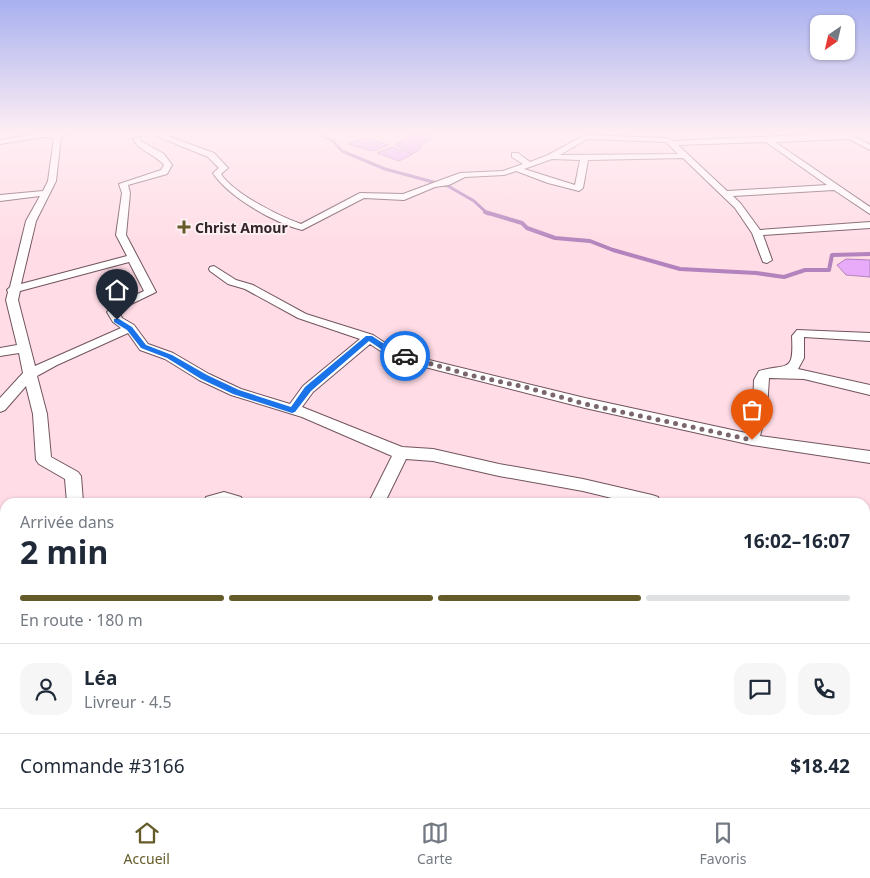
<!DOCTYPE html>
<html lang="fr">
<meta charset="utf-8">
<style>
:root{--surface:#fff;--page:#f6f6f7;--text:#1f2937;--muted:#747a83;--line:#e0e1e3;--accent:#645b28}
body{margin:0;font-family:"Noto Sans",sans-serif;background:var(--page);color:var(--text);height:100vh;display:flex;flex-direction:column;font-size:19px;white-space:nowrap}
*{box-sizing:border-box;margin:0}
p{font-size:16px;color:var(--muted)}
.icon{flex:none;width:28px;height:28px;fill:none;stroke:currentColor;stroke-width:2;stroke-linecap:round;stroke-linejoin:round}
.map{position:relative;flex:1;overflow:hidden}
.panel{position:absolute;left:0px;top:498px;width:870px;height:311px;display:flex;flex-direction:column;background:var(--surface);border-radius:15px 15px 0 0;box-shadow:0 1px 4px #0004}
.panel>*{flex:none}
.needle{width:32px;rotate:214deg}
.controls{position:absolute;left:810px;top:15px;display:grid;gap:10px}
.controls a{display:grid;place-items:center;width:45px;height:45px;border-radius:10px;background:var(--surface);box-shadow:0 1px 4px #0004;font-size:25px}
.pin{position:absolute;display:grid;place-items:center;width:42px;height:42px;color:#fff;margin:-51px -21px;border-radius:50% 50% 50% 0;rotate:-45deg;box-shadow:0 0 5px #0007}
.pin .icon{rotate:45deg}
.courier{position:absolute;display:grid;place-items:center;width:50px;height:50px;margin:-25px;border:4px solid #1a73e8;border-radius:50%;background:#fff;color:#222;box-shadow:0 1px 6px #0007}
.head em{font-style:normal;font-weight:700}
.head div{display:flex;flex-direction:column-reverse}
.head{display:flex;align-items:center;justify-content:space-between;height:85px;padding:0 20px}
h1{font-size:32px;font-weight:700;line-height:38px}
.bar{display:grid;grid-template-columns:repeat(4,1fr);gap:8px 5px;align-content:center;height:60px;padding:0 20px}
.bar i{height:6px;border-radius:4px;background:var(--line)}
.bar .selected{background:var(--accent)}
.bar p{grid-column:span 4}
.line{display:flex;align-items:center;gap:12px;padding:0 20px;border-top:1px solid var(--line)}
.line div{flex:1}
.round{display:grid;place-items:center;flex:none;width:52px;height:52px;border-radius:15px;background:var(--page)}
.dock{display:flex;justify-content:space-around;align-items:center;height:70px;border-top:1px solid var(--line);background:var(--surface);font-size:14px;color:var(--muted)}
.dock a{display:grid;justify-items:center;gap:2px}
.dock .selected{color:var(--accent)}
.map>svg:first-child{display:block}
</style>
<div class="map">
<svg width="870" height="808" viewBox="0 0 870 808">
<rect width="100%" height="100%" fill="#ffdce6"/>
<g fill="#e8abfa" stroke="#b283bc">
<path d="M 413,133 L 428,133 L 433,138 L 421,145 L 421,149 L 414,153 L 395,145 Z"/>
<path d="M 364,138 L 389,145 L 373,151 L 348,144 Z"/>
<path d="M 392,147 L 413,154 L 399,161 L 377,153 Z"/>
<path d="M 846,259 L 870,260 L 870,277 L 846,275 L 837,265 Z"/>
</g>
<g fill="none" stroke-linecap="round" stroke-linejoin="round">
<path stroke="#b283bc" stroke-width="3" d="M 316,133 L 333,141 L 342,151 L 385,169 L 448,186 L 474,201 L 488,214"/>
<path stroke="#b283bc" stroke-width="4" d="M 485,212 L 522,223 L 527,228 L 555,238 L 590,241 L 613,250 L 680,269 L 756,273 L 784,277 L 805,270 L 829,270 L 832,255 L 870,254"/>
<defs>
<g id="minor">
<path d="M 41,133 L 71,133 L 61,137 L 56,181 L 36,221 L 21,284 L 127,256 L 116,235 L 122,193 L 119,184 L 161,170 L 164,165 C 156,155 138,150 133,139 L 140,137 L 141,141 L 164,154 L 172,165 L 167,174 L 128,185 L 130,193 L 126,235 L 156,292 L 123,308 L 119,312 L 122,318 L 134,325 L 148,344 L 173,353 L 209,374 L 241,389 L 290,404 L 303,386 L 360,339 L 298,318 L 245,289 L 228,284 L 210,271 L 209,269 L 210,267 L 214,266 L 236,280 L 253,285 L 306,314 L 373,335 L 393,348 L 429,360 L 585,398 L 746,433 L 753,409 L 754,380 L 759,371 C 788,363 794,374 792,336 L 797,330 L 870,333 L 870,341 L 804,337 L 804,358 L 798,369 L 870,385 L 870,395 L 804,379 L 769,378 L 767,409 L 760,436 L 870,451 L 870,463 L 752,445 L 585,408 L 421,366 L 385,354 L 370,344 L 313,392 L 302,407 L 402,447 L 433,449 L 499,464 L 583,479 L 652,495 L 658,497 L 660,502 L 628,502 L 583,491 L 499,476 L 433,461 L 406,459 L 385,502 L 369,502 L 392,456 L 302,417 L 231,395 L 199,380 L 165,359 L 140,350 L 128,333 L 57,365 L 37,376 L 47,414 L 51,457 L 78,472 L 81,476 L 83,502 L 67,502 L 65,479 L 39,464 L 36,460 L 33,414 L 26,386 L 5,410 L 0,412 L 0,398 L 23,373 L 19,353 L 0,356 L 0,348 L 17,345 L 6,300 L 8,292 L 7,290 L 10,287 L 26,221 L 40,196 L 0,201 L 0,195 L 43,191 L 48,181 L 54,138 L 44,137 L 0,144 L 0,140 ZM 129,262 L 144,291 L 115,304 L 107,312 L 113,322 L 121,328 L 35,366 L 18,300 L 20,291 Z"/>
<path d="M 149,133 L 160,133 L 214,153 L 228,168 L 221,174 C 234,194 279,216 301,224 L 360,193 L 403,194 L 460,173 L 503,171 L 523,164 L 512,157 L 512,153 L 518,153 L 530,162 L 548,155 L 585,135 L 668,138 L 673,141 L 849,133 L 870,145 L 870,150 L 849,139 L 775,142 L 870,207 L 870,214 L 834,190 L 733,196 L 741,204 L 760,230 L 870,222 L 870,228 L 763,235 L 772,260 L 767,263 L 763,262 L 752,233 L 735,208 L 683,158 L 588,160 L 583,188 L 579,191 L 548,183 L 516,171 L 504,175 L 465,177 L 449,185 L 435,187 L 404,200 L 364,198 L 302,230 C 275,223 228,197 213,173 L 219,168 L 208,157 ZM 587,139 L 666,142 L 678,154 L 560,155 ZM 766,142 L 827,185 L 727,191 L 678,145 ZM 552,159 L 580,160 L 575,185 L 524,169 Z"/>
<path d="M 224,492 L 241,497 L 243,502 L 204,502 L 206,497 Z"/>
<path d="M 865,540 L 870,541 L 870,555 L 865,554 Z"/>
<path d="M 5,653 L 5,678 L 0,680 L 0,655 Z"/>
<path d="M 865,696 L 870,698 L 870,720 L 865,718 Z"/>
<path d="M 26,804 L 50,804 L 48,808 L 24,808 Z"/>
<path d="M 261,804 L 285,804 L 283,808 L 259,808 Z"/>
</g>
</defs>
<use href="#minor" stroke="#71545d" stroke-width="2"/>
<use href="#minor" fill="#fff" fill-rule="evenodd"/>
</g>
<linearGradient id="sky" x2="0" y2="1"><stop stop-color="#a8b0ef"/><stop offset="0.54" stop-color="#ffeff4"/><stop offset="1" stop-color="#ffeff4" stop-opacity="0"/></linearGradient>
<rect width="870" height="246" fill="url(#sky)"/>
<path fill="#1a73e8" d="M 114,319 L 119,319 L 132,327 L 146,345 L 172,355 L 207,375 L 239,390 L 291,407 L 305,387 L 366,336 L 372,336 L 392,349 L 409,356 L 405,359 L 387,353 L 369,341 L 311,391 L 295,412 L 292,413 L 233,394 L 201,379 L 167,358 L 141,348 L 127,330 L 114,322 Z"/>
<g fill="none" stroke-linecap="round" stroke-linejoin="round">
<path stroke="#7a666c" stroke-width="5" stroke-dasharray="0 9" d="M 405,356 L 469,375 L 525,387 L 585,404 L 752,440"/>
</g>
<path fill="#645b28" stroke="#feeff3" stroke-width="2" d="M181.5 219.5h5v5h5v5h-5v5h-5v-5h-5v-5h5z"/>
<g text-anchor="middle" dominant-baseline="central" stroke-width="4" stroke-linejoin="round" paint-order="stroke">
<g font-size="14" font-weight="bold" fill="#33262a" stroke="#feeff3" text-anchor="start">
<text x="195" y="227">Christ Amour</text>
</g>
</g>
</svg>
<div class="controls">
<a><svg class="needle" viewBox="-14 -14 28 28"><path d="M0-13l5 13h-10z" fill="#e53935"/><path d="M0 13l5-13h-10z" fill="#747a83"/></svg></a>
</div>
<div class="pin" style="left:752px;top:440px;background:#ea580c"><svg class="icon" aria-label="bag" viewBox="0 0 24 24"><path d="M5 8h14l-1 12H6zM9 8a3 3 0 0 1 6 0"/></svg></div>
<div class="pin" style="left:117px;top:320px;background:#1f2937"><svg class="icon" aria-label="home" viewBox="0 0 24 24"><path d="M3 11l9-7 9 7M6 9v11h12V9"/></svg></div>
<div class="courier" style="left:405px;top:356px"><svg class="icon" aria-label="car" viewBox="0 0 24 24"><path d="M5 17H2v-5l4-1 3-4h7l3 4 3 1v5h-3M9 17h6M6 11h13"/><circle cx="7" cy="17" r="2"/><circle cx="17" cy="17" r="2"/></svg></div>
<section class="panel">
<div class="head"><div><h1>2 min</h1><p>Arrivée dans</p></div><em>16:02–16:07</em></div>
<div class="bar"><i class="selected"></i><i class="selected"></i><i class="selected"></i><i></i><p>En route · 180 m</p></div>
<div class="line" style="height:90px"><a class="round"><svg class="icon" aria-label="person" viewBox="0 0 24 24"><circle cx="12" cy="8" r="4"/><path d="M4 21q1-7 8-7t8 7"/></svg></a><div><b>Léa</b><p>Livreur · 4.5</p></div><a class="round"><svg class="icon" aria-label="chat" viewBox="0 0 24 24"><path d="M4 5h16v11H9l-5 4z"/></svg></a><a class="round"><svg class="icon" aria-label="phone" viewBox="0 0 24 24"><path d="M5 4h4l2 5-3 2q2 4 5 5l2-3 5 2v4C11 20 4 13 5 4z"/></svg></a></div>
<div class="line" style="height:65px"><div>Commande #3166</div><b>$18.42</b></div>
</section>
</div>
<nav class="dock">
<a class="selected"><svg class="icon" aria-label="home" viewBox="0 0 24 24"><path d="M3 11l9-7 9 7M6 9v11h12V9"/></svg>Accueil</a>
<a><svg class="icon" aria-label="map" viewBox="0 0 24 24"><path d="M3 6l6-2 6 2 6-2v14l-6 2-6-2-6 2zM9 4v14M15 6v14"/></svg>Carte</a>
<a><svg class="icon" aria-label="saved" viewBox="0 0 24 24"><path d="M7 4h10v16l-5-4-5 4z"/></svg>Favoris</a>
</nav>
